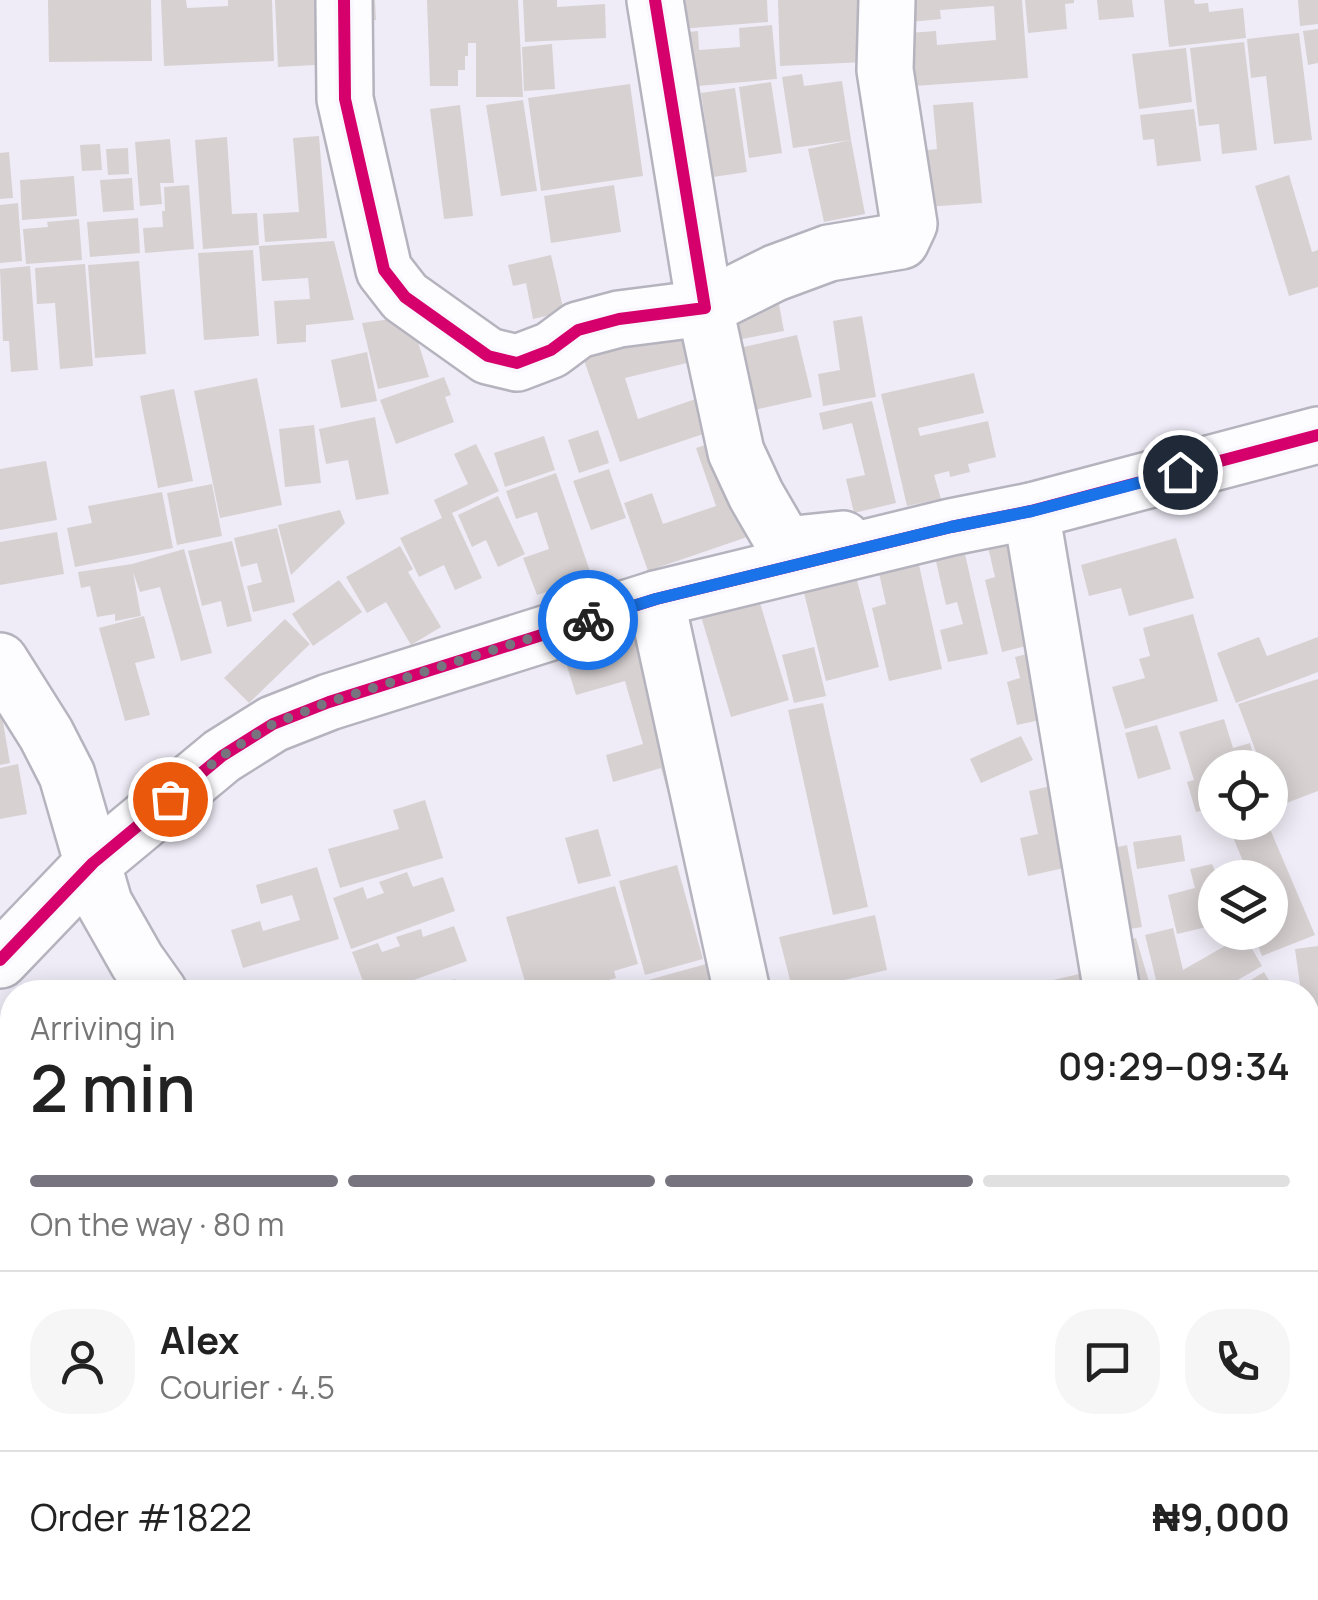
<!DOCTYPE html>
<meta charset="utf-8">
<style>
:root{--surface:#fff;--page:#f6f6f6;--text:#222;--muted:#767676;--line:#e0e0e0;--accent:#777480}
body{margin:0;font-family:Manrope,sans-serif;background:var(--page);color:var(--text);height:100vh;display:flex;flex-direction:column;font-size:38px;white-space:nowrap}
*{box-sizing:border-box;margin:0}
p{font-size:32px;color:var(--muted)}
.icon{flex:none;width:55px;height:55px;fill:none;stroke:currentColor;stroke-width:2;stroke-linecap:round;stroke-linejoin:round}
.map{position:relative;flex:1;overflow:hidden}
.panel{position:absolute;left:0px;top:980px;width:1320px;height:620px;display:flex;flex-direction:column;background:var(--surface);border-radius:40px 40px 0 0;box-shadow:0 5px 25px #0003}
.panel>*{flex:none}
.fabs{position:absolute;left:1198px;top:750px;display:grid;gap:20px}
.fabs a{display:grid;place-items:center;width:90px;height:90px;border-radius:50%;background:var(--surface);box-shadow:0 5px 25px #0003;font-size:50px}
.pin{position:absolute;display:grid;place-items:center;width:85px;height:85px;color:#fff;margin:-42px;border:5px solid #fff;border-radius:50%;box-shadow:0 2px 10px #0007}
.courier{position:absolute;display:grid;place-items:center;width:100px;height:100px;margin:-50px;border:8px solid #1a73e8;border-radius:50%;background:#fff;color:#222;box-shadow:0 2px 12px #0007}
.headline em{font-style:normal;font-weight:600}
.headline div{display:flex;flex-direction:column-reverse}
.headline{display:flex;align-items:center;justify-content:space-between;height:170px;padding:0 30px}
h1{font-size:65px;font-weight:600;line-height:75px}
.bar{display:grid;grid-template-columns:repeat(4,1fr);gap:15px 10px;align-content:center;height:120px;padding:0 30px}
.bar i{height:12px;border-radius:8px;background:var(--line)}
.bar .selected{background:var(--accent)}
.bar p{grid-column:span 4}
.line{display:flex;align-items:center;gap:25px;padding:0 30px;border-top:2px solid var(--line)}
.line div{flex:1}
.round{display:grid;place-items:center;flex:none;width:105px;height:105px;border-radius:40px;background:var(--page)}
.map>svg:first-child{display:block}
</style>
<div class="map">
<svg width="1318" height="1600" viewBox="0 0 1318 1600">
<rect width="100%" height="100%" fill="#efecf7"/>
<g fill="#d7d1d2">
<path d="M 48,0 L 151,0 L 152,61 L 49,62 Z"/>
<path d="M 161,0 L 186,0 L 187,8 L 228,6 L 228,0 L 272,0 L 274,61 L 164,66 Z"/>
<path d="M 275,0 L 375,0 L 376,20 L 366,21 L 351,63 L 278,67 Z"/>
<path d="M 427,0 L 518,0 L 523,97 L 476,97 L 476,43 L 468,43 L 468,56 L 465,56 L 465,70 L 458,70 L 458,86 L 430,86 Z"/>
<path d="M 523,0 L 557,0 L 557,7 L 605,4 L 606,38 L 525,42 Z"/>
<path d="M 665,0 L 767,0 L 768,22 L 667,30 Z"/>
<path d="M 778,0 L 862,0 L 865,62 L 780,66 Z"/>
<path d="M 908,0 L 1022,0 L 1028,78 L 914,86 L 909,33 L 936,31 L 937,45 L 996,40 L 994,6 L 940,10 L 941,19 L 910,22 Z"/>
<path d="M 1025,0 L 1074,0 L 1074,3 L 1065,4 L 1067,29 L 1028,33 Z"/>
<path d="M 1097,0 L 1132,0 L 1134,17 L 1099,20 Z"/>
<path d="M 1164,0 L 1194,0 L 1195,4 L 1208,3 L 1209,12 L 1243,8 L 1246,38 L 1169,47 Z"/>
<path d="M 1298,0 L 1318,0 L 1318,24 L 1300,26 Z"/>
<path d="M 772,25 L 777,79 L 675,88 L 670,34 L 698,31 L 699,50 L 740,47 L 739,28 Z"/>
<path d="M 1318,29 L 1318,63 L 1308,65 L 1303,31 Z"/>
<path d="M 1299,33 L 1312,140 L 1274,144 L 1266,76 L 1251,78 L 1247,39 Z"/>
<path d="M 1244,42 L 1257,150 L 1222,154 L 1219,124 L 1199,126 L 1190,48 Z"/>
<path d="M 552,44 L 555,89 L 524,91 L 522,47 Z"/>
<path d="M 1186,48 L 1192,102 L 1139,109 L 1132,54 Z"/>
<path d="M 802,74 L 804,86 L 842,81 L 851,140 L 793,148 L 782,77 Z"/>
<path d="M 771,82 L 782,153 L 749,158 L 739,87 Z"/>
<path d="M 630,84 L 643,176 L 541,191 L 528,98 Z"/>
<path d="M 735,88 L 747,172 L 713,177 L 701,93 Z"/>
<path d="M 523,100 L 537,191 L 501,196 L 486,105 Z"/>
<path d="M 973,102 L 982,203 L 926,207 L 920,151 L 937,149 L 933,105 Z"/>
<path d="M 460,105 L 473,216 L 444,219 L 430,109 Z"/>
<path d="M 1194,109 L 1201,161 L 1157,166 L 1154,139 L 1143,140 L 1140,115 Z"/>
<path d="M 319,136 L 327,238 L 265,242 L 263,214 L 299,212 L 293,138 Z"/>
<path d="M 227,137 L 232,214 L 257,213 L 259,245 L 203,249 L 195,140 Z"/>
<path d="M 170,139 L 174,183 L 160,183 L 162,204 L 140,206 L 135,142 Z"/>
<path d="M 851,140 L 865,214 L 824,222 L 808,149 Z"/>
<path d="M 100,144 L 102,170 L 82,171 L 80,145 Z"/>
<path d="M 128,148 L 129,174 L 108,175 L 106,149 Z"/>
<path d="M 9,152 L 13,198 L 0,199 L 0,153 Z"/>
<path d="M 1289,175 L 1312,252 L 1318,250 L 1318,287 L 1289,296 L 1255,186 Z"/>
<path d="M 74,176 L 77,216 L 22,220 L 20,180 Z"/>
<path d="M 132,178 L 134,210 L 103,212 L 100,180 Z"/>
<path d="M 189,185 L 194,249 L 145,253 L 143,228 L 163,227 L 162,211 L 165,211 L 164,187 Z"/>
<path d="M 614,185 L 621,232 L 551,243 L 544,196 Z"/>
<path d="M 18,203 L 22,261 L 0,263 L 0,205 Z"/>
<path d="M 138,218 L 140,253 L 90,257 L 87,222 Z"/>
<path d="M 79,219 L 82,260 L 26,264 L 23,229 L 48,227 L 47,222 Z"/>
<path d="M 334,241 L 354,320 L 306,325 L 306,342 L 277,344 L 274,301 L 310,299 L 308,278 L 262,281 L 259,246 Z"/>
<path d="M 253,250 L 259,336 L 204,340 L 198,253 Z"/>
<path d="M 551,255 L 564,312 L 533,319 L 526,283 L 513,286 L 508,265 Z"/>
<path d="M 139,261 L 146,354 L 95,358 L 88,265 Z"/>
<path d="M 85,264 L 93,366 L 60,369 L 55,303 L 37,304 L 35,268 Z"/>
<path d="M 30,266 L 38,370 L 11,372 L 9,341 L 3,341 L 0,269 Z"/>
<path d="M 778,299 L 784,331 L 732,341 L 726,309 Z"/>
<path d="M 436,313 L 442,335 L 418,342 L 429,377 L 378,389 L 362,323 Z"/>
<path d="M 862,316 L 876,397 L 823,406 L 818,374 L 840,370 L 833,321 Z"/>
<path d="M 684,321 L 695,361 L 625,378 L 638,419 L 707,395 L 718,429 L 620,462 L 580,349 Z"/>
<path d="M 797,335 L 812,397 L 754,410 L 739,348 Z"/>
<path d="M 367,352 L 377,401 L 341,408 L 331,360 Z"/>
<path d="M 974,373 L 984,413 L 918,428 L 920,436 L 988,421 L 996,457 L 968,464 L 970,472 L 950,477 L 949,471 L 934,475 L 941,499 L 907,506 L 881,394 Z"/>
<path d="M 444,377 L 451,395 L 445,397 L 454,422 L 396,444 L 380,400 Z"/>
<path d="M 257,378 L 282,505 L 220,518 L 194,391 Z"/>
<path d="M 174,389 L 193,481 L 158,488 L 140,396 Z"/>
<path d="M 872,401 L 896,503 L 854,513 L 846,479 L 865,475 L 852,423 L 823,430 L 819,413 Z"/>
<path d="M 375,417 L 389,494 L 356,500 L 348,460 L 326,464 L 319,429 Z"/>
<path d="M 314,425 L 321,483 L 285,487 L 279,429 Z"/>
<path d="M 598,430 L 609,463 L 579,473 L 568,440 Z"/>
<path d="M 544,436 L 555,470 L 505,487 L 494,453 Z"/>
<path d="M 720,440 L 753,535 L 648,571 L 624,503 L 652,493 L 663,524 L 716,506 L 696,448 Z"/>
<path d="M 476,444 L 499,491 L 452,513 L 482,578 L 455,590 L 444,565 L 419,577 L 400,538 L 442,518 L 434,500 L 468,484 L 454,454 Z"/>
<path d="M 46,461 L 57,520 L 0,530 L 0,469 Z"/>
<path d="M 609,469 L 626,518 L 591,530 L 573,481 Z"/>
<path d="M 556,473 L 592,577 L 537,595 L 523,558 L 549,549 L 537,512 L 516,519 L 506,491 Z"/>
<path d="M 212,484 L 222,536 L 177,545 L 167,493 Z"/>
<path d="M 162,492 L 173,548 L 75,567 L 67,528 L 92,523 L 88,506 Z"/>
<path d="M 498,496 L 525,554 L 498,567 L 486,540 L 472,547 L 458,515 Z"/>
<path d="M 340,510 L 345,523 L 291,575 L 278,525 Z"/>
<path d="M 277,528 L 295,602 L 253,612 L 247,586 L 262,582 L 257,563 L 241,567 L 234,538 Z"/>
<path d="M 57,532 L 64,574 L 0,585 L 0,542 Z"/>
<path d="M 1176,538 L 1194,598 L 1129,616 L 1121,588 L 1089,596 L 1081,565 Z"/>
<path d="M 232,541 L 252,621 L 227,627 L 221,601 L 202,606 L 188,551 Z"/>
<path d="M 1011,542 L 1035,644 L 1002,652 L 985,580 L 995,577 L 988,547 Z"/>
<path d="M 400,546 L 413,569 L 408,572 L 441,627 L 411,645 L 386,602 L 367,613 L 346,577 Z"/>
<path d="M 184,549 L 212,653 L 181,661 L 160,587 L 140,592 L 133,572 L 141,616 L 115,621 L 115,614 L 97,617 L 90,586 L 81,588 L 78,572 L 132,564 Z"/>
<path d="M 964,550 L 988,654 L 948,662 L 940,630 L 963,624 L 957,602 L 946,605 L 935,557 Z"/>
<path d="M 919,565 L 942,669 L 889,681 L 872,608 L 886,604 L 879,573 Z"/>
<path d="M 856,576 L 879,667 L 826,681 L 803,589 Z"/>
<path d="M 339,580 L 362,612 L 313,646 L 292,614 Z"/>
<path d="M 758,596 L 789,700 L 731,717 L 700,613 Z"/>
<path d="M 659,612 L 686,856 L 661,768 L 613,782 L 606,755 L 643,744 L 625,681 L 576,695 L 559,640 Z"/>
<path d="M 1193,614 L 1218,701 L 1125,729 L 1112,687 L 1145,678 L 1139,659 L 1150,656 L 1143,628 Z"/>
<path d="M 144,616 L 155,658 L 135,663 L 150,715 L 125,721 L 99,628 Z"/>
<path d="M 285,619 L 310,644 L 249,703 L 224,678 Z"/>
<path d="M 1259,637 L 1267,656 L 1318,637 L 1318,672 L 1236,703 L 1217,653 Z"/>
<path d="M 814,647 L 826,696 L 794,703 L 782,655 Z"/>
<path d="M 1039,651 L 1054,717 L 1017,725 L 1007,682 L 1020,678 L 1015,657 Z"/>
<path d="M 1318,679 L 1318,791 L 1276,807 L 1270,790 L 1270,768 L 1262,768 L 1238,704 Z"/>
<path d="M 823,703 L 868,907 L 833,915 L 788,710 Z"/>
<path d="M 0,716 L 2,716 L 10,763 L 0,765 Z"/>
<path d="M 1224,719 L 1233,748 L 1250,743 L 1257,768 L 1215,768 L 1215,807 L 1196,812 L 1187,782 L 1194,780 L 1179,732 Z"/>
<path d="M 1157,725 L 1171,769 L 1138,779 L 1125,733 Z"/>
<path d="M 1021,736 L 1033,760 L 981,783 L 970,759 Z"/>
<path d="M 18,764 L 27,814 L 0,819 L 0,768 Z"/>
<path d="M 1064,783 L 1082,864 L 1028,876 L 1020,838 L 1038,834 L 1029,791 Z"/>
<path d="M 425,800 L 443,858 L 340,888 L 328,849 L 399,829 L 393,810 Z"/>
<path d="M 1249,822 L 1267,822 L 1315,935 L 1262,956 L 1253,932 L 1270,932 L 1270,878 L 1250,878 L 1230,830 Z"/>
<path d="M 598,829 L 611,876 L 578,884 L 565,838 Z"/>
<path d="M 1181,835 L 1185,861 L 1137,869 L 1133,842 Z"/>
<path d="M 1127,845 L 1142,927 L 1107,933 L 1093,852 Z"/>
<path d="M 1212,864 L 1218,878 L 1215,878 L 1215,925 L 1177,934 L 1168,895 L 1195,888 L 1190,869 Z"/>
<path d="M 677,865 L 703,959 L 645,975 L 619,881 Z"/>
<path d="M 317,867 L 339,939 L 243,968 L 231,930 L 260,921 L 263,931 L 300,920 L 292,895 L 261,904 L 256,885 Z"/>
<path d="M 407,872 L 413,887 L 443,877 L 455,911 L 351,949 L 333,898 L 363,887 L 367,899 L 384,893 L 379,882 Z"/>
<path d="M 615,886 L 638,964 L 614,971 L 616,978 L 567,992 L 553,992 L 552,989 L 528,992 L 506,917 Z"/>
<path d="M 875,915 L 887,970 L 793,992 L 779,937 Z"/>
<path d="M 454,926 L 467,961 L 380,992 L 367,992 L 352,952 L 378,943 L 382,952 L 400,946 L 396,937 L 421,929 L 423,937 Z"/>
<path d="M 1173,928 L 1183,970 L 1244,935 L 1262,966 L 1217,992 L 1159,992 L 1145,935 Z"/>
<path d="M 1136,938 L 1152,992 L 1122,992 L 1108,946 Z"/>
<path d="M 1318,946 L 1318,1009 L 1308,1011 L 1308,992 L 1301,992 L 1295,949 Z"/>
<path d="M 742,954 L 753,992 L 648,992 L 645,981 Z"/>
<path d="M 1096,970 L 1101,992 L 1006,992 L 1006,991 Z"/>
<path d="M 1264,972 L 1276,992 L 1231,992 Z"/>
<path d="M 455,979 L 460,992 L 419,992 Z"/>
<path d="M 12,1024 L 12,1057 L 0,1062 L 0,1030 Z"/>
<path d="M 1311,1116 L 1318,1117 L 1318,1188 L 1308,1189 L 1308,1148 Z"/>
<path d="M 12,1483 L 12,1514 L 0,1518 L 0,1487 Z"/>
<path d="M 12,1563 L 12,1588 L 35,1588 L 0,1600 L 0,1567 Z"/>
<path d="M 42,1588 L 48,1588 L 52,1600 L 7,1600 Z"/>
<path d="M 158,1588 L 214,1588 L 220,1600 L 164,1600 Z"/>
<path d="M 313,1588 L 330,1588 L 334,1600 L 313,1600 L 310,1589 Z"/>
<path d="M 695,1588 L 834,1588 L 838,1600 L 655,1600 Z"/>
<path d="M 869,1588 L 991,1588 L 954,1600 L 855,1600 L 853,1593 Z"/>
<path d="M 1006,1588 L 1032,1588 L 1035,1600 L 974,1600 L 973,1597 Z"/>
<path d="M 1115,1588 L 1165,1588 L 1165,1600 L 1114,1599 Z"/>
<path d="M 1188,1588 L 1228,1588 L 1228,1600 L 1187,1600 Z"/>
<path d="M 1235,1588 L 1271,1588 L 1270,1600 L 1233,1600 Z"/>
</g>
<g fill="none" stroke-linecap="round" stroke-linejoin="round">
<defs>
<g id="minor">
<path d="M 344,0 L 345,99 L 384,270 L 405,297 L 488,356 L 517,363 L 551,350 L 578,330 L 619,319 L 705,308 L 655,0"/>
<path d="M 1031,511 L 1112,992"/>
<path d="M 843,539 L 785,545 L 756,495 L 736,452 L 705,308 L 775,273 L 829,253 L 901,241 L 909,224 L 885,70 L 887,0"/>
<path d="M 656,599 L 742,992"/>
<path d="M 0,661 L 46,734 L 67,775 L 104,903 L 137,961 L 159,992"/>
<path d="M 0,960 L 93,863 L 222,756 L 273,724 L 329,702 L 656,599 L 951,527 L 1031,511 L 1318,435"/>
<path d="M 1308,1323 L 1318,1315"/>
<path d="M 819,1588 L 822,1600"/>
<path d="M 1076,1588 L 1076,1600"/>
<path d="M 602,1600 L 638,1588"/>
</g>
</defs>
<use href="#minor" stroke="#b5b3bd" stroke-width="60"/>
<use href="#minor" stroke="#fdfcfe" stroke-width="55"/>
<defs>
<g id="cycleway">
<path d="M 344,0 L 345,99 L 384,270 L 405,297 L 488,356 L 517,363 L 551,350 L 578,330 L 619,319 L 705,308 L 655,0"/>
<path d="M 0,960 L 93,863 L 222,756 L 273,724 L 329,702 L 656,599 L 951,527 L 1031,511 L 1318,435"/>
</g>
</defs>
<use href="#cycleway" stroke="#f9f7fe" stroke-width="19"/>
<use href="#cycleway" stroke="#d6006c" stroke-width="12"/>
</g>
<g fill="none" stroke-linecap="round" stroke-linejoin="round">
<path stroke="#777480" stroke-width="10" stroke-dasharray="0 18" d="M 170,799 L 222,756 L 273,724 L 329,702 L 588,620"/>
<path stroke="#1a73e8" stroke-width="12" d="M 588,620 L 656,599 L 951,527 L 1032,511 L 1180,472"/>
</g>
</svg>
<div class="fabs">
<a><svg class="icon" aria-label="locate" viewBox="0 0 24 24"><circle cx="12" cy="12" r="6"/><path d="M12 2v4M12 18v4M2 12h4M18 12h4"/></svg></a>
<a><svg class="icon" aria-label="layers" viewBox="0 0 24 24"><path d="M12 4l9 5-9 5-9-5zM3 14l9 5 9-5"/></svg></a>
</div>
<div class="pin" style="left:170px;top:799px;background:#ea580c"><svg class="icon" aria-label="bag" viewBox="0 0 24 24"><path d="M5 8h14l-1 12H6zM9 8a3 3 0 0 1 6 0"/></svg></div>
<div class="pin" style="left:1180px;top:472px;background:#1f2937"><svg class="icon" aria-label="home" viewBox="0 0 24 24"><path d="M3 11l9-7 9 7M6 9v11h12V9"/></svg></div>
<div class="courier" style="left:588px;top:620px"><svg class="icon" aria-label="bike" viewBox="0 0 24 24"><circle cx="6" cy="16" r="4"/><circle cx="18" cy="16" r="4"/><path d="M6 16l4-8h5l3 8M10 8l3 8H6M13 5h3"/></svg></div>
<section class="panel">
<div class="headline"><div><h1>2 min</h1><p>Arriving in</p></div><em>09:29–09:34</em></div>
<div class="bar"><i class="selected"></i><i class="selected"></i><i class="selected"></i><i></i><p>On the way · 80 m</p></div>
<div class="line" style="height:180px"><a class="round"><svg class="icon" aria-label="person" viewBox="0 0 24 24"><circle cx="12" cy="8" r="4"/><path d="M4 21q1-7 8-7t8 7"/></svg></a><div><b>Alex</b><p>Courier · 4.5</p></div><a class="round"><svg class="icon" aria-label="chat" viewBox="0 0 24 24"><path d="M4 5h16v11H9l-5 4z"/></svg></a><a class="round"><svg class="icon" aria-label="phone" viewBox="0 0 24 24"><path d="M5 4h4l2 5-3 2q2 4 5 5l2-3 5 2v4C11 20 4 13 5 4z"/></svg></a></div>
<div class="line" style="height:130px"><div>Order #1822</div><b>₦9,000</b></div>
</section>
</div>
